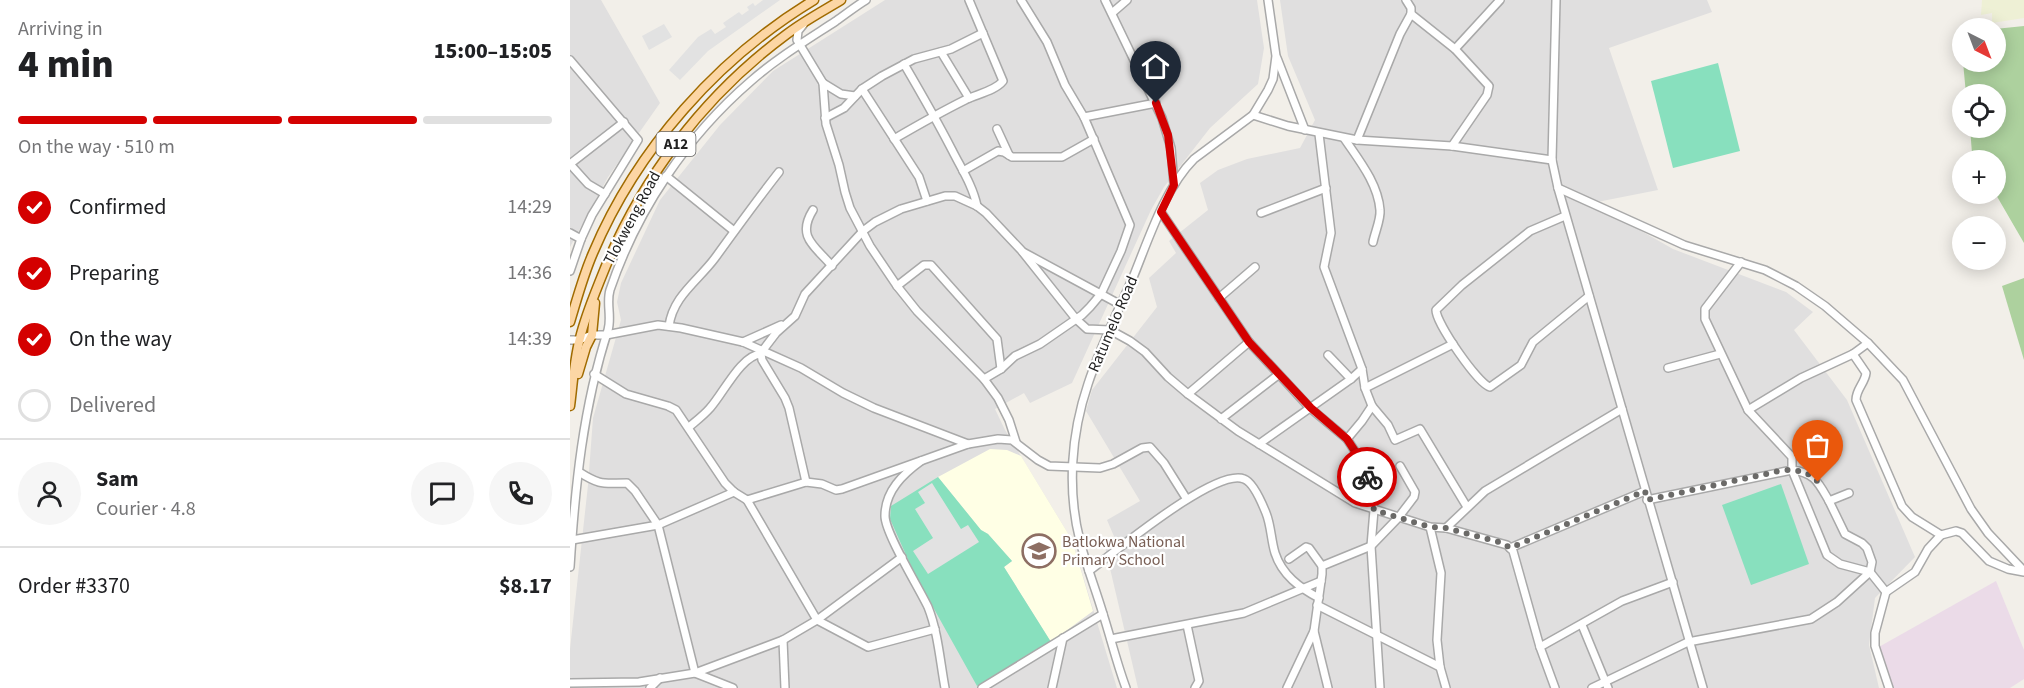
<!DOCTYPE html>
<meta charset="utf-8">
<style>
:root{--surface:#fff;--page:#f6f6f6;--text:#202124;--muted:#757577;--line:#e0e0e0;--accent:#d40000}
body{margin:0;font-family:"Source Sans 3",sans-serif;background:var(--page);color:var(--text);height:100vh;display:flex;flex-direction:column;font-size:22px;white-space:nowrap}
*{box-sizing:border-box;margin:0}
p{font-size:20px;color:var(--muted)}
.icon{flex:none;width:33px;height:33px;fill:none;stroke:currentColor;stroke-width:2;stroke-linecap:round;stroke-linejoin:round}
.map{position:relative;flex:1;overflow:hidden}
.side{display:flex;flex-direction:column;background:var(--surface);width:570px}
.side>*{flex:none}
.needle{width:39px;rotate:138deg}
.buttons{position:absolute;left:1382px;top:18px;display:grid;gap:12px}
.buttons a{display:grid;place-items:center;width:54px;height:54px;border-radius:50%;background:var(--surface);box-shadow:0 3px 15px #0003;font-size:30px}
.pin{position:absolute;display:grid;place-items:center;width:51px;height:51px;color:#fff;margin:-62px -26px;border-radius:50% 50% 50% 0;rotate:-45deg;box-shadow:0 0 6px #0007}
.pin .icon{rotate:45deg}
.courier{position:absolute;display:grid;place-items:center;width:60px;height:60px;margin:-30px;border:4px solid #d40000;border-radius:50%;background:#fff;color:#222;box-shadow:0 2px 8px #0007}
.headline em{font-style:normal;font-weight:800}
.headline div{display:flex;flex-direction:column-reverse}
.headline{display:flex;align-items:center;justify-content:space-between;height:102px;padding:0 18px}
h1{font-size:39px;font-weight:800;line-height:45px}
.bar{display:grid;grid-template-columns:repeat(4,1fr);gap:9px 6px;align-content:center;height:72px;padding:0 18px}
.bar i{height:8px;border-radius:4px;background:var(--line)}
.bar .active{background:var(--accent)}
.bar p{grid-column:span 4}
.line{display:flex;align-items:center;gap:15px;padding:0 18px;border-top:2px solid var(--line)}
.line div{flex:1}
.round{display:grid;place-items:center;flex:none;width:63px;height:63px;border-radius:32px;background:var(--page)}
ol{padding:0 18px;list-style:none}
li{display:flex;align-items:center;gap:18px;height:66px}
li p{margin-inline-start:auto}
li .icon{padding:6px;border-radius:50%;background:var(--accent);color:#fff;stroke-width:4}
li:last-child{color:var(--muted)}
li i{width:33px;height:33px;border:3px solid var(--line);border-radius:50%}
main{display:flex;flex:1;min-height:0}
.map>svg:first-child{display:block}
</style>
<main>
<section class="side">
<div class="headline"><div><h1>4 min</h1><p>Arriving in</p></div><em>15:00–15:05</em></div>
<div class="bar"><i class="active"></i><i class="active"></i><i class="active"></i><i></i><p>On the way · 510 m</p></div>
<ol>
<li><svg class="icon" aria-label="check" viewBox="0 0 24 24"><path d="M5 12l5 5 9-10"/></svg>Confirmed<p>14:29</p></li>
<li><svg class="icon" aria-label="check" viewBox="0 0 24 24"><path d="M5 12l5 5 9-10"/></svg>Preparing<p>14:36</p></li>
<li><svg class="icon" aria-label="check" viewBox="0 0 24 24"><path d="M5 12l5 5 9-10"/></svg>On the way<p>14:39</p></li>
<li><i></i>Delivered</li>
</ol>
<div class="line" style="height:108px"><a class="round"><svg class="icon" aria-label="person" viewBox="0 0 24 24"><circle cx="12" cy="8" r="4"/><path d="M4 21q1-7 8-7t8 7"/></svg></a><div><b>Sam</b><p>Courier · 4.8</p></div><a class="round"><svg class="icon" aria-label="chat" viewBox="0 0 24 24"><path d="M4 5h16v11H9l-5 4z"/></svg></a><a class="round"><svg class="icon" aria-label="phone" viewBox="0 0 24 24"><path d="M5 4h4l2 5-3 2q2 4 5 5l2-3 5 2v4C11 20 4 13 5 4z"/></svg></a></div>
<div class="line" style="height:78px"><div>Order #3370</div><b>$8.17</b></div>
</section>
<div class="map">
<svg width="1454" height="688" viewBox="0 0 1454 688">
<rect width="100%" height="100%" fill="#f2efe9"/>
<g fill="#e0dfdf">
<path d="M 0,0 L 31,0 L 90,103 L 38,177 L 0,247 Z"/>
<path d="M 315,0 L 687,0 L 694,48 L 688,84 L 640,128 L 594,187 L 581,210 L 502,383 L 460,403 L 454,393 L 425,409 L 435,430 L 502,540 L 547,688 L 0,688 L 0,649 L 18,485 L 23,418 L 51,320 L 47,302 L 51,283 L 90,200 L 150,125 L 203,71 Z"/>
<path d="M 710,0 L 1137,0 L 1142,12 L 1039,48 L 1088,190 L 1022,203 L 1103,249 L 1216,292 L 1243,312 L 1224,330 L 1277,400 L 1345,557 L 1305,598 L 1299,645 L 1309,688 L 568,688 L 535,547 L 546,541 L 537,520 L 570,501 L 516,411 L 522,390 L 587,307 L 579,278 L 606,253 L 599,241 L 638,210 L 630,183 L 648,170 L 677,159 L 730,148 L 745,120 L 718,56 Z"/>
</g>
<path fill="#ebdbe8" d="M 1426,581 L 1454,650 L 1454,679 L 1440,688 L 1324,688 L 1307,648 Z"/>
<path fill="#ffffe5" d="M 420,449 L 437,450 L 451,456 L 502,540 L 523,611 L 481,642 L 434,567 L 442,561 L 418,534 L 411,530 L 368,477 Z"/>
<path fill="#eef0d5" d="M 1412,0 L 1454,0 L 1454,18 L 1422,23 L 1422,13 L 1411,15 Z"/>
<g fill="#add19e">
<path d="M 1454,26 L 1454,243 L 1425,193 L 1425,160 L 1406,160 L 1402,153 L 1400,128 L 1425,128 L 1425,94 L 1396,94 L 1393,62 L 1425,62 L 1425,29 Z"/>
<path d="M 1454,278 L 1454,360 L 1432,286 Z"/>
</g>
<g fill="#88e0be">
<path d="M 1148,63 L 1170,151 L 1103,168 L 1081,81 Z"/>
<path d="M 368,477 L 411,530 L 418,534 L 442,561 L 434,567 L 481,642 L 407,686 L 344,573 L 320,519 L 321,506 Z"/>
<path d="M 1211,484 L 1239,564 L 1181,585 L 1152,505 Z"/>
</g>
<g fill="#e2e2e2">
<path d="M 193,0 L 210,0 L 138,51 L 110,80 L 99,70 L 128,37 L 141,29 L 145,34 L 156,27 L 153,23 L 169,12 L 172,15 L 179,10 L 177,7 L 183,3 L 185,6 Z"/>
<path d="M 94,24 L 102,37 L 79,50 L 72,36 Z"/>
<path d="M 362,483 L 391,529 L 398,525 L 409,542 L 358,574 L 343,551 L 363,538 L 345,509 L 355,503 L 348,492 Z"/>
</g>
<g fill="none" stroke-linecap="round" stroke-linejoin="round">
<defs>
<g id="minor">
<path d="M 535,0 L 592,118 L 601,148 L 604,185"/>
<path d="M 986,0 L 982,160 L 988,188 L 1133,688"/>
<path d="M 542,13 L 557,0"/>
<path d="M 841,14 L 885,49 L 919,86 L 917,95 L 882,146"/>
<path d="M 233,25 L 228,31 L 227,40 L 253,83 L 256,124 L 269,165 L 275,192 L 280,208 L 300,246 L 327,286 L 347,311 L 414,379 L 428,398 L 439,420 L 446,442"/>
<path d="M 885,49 L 930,0"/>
<path d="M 371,52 L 399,98"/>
<path d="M 707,58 L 735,130"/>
<path d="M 0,60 L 68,140 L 22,215 L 11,239 L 0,271"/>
<path d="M 334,64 C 351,93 367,121 382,150 C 391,168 403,186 407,206"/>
<path d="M 253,83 L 271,94 L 285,96"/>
<path d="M 292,89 L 349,177 L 357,201"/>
<path d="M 683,115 L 718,126 L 787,140 L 882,146 L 982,160"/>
<path d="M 514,117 L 586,103"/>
<path d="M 255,118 L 274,108 L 292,89 L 312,76 L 344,59 L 381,49 L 413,33"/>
<path d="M 427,129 L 439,155"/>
<path d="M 749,134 L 761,233 L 754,267 L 792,369 L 795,388 L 802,406 L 818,425 L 825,440 L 850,429 L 897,507"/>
<path d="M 774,138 C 788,159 808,183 810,210 C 811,219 805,232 803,242"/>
<path d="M 324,139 C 348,125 371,112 395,100 C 407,94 425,91 433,81 L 399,0"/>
<path d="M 787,140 L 830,34 L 841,14 L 841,8 L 836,0"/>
<path d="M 0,164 L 54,122"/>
<path d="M 0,164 L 18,184 L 35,194"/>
<path d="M 393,171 L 428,151 L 434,152 L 442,157 L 492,157 L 524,139"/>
<path d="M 96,176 L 164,231"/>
<path d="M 988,188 L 1114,245 L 1195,270 L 1226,286 L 1255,306 L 1298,343 L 1333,380 L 1401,509 L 1418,533 L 1454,571"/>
<path d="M 243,210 C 226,237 245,246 262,266"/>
<path d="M 591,212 L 679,342 L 740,408 L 777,439 L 794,465 L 804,510 L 801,546 L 810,688"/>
<path d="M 691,213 L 756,188"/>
<path d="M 995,216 L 960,231 L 892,285 L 866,310 C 866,323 908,384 920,387 L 951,365 L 963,342 L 1019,296"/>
<path d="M 0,233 L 11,239"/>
<path d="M 453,252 L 551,305"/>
<path d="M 327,286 L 354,265 L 361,265 L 427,339 L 431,369"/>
<path d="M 649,298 L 685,267"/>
<path d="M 99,326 C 103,296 128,281 145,258 C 166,229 187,200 209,172"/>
<path d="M 0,340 L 9,340 L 22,335 L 36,335 L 88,325 L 111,328 L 173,342 L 231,368 L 273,393 L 304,408 L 398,444 L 428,439 L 442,440 L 468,460 L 479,466 L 530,468 L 543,464 L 572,448 L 580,447 L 594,463 L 616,498"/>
<path d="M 173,342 L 211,325"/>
<path d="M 1283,354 L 1296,373 C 1295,383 1286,389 1286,400 L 1332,506 L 1342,517 L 1371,535"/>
<path d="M 758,355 L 781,379"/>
<path d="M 1098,368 L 1150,354"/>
<path d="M 24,374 L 56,394 L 98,406 L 106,410 L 155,483 L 164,492 L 177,500 L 247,620 L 298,647 L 365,629"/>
<path d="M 414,379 L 431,369 L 445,356 L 470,344 L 512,315 L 520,307 L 531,294 L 551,251 L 560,225 L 514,117 L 495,85 L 477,42 L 451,0"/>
<path d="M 795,388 L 883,344"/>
<path d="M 618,394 L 679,342"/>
<path d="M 1178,410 L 1231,378 L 1283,354 L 1298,343"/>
<path d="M 651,419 L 708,375"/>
<path d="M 119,427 C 126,421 134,415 140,408 C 153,394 171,355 191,354"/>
<path d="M 777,439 L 792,421 L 802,406"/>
<path d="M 689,444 L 781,379 L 792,369"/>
<path d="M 351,461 C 333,474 315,491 315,516 C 315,533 349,588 358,607 C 368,632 370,661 375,688"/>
<path d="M 9,472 C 31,486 33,483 57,483 L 65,491 L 88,525 L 125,673 L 163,688"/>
<path d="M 236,482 L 219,408 L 215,398 L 192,360 L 191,354 L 193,350 L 206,333 L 225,316 L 235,294 L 293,231 L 305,222 L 331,209 L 375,196 L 385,196 L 407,206 L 416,213 L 451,250 L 506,319 L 517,329 L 540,330 L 560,341 L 575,352 L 598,377 L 618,394 L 668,431 L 785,503 L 860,527 L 876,528 L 937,545 L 943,551 L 970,647 L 985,688"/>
<path d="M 177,500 L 236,482 L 252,484 L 266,490 L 272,489 L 398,444"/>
<path d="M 1077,500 L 1222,470 L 1222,457 L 1178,410 L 1135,319 L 1135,309 L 1171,262"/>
<path d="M 1259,501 C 1248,482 1245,473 1222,470 L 1257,555 L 1270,564 L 1300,572 L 1316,592"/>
<path d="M 860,527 L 871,573 L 867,640 L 870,667 L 876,688"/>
<path d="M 876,528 L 915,491 L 1052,409"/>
<path d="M 2,540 L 88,525 L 164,492"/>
<path d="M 940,548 L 1075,491"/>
<path d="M 719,559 L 736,547 L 739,548 L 752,566"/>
<path d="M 0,567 C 5,487 13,407 38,330 C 42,317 36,303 40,290 C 67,210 117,136 181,81 C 207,58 237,40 266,21 C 276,14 286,6 296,0"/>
<path d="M 519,571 C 544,553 646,467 674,479 C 683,482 692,503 696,513 C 701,525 701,540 705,553 C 712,575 730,588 749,598"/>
<path d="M 747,605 L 870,667"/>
<path d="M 617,625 L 629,681 L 625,688"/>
<path d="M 1012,625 L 1038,688"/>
<path d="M 744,631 L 758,688"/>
<path d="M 541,639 L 674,613 L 751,581"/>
<path d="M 213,640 L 215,688"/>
<path d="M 970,647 L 1052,601 L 1103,582"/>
<path d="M 0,683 L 69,682 L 125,673 L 213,640 L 247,620 L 332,557"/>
<path d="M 80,688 L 90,678"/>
<path d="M 412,688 L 533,614"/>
<path d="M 482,688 L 493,638"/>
<path d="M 556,688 C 547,664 541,639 533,614 C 526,590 516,565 510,541 C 497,490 501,434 518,384 C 530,347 548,311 564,275 C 579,238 595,188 624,159 L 683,115 L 698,90 L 703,79 L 706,56 L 698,0"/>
<path d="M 717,688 L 744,631 L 752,574 L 752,566 L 801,546 L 828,518 L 844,497 L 845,492 L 830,466"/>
<path d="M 1022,688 L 1118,642 L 1241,619 L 1267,602 L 1300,572 L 1302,562 L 1297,548 L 1292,543 L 1275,534 L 1259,501 L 1279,493"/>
<path d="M 1319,688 L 1305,646 L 1305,633 L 1316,592 L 1345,572 L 1358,549 L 1371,535 L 1386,531 L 1392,533 L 1419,561 L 1438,569 L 1454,572"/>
</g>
<g id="major">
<path d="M 0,322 C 7,299 13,276 23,253 C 67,149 148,58 244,0"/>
<path d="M 8,374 L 16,347 L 22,335 L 25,303"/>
<path d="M 0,406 C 3,383 4,360 10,338 C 15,317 23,298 31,278 C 69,181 133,96 217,34 C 234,21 253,11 271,0"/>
</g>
</defs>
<use href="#minor" stroke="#a9a9a9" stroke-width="10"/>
<use href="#major" stroke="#a06b00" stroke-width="11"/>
<use href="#minor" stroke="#fff" stroke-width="7"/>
<use href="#major" stroke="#fcd6a4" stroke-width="8"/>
</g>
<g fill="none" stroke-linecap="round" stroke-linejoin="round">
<path stroke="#6b6a68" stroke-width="6" stroke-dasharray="0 10.8" d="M 797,477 L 804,510 L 860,527 L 876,528 L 933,543 L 940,548 L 1075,491 L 1077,500 L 1214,470 C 1228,470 1238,471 1248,482"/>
<path stroke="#d40000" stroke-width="8" d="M 586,103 L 598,135 L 604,185 L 591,212 L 679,342 L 741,408 L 777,439 L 794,465 L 797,477"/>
</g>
<defs>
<symbol id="school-ring" viewBox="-11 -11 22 22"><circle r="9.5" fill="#fff" stroke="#8d6e63" stroke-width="1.5"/><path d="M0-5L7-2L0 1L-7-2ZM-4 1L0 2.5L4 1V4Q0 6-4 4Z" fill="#8d6e63"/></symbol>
</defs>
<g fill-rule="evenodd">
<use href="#school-ring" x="450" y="532" width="38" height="38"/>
</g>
<g text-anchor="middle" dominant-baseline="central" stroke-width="4.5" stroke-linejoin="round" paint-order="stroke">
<rect fill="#fff" stroke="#646464" stroke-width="1.5" x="86.5" y="132" width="39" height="24" rx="4.5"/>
<g font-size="15" font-weight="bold" fill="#222">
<text x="106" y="144">A12</text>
</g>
<g font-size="16" fill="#222" stroke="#fff">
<text transform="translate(62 218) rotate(-62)">Tlokweng Road</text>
<text transform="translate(543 324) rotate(-67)">Ratumelo Road</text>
</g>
<g font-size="16" fill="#785e54" stroke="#fff" text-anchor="start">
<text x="492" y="542">Batlokwa National<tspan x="492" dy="18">Primary School</tspan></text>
</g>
</g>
</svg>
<div class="buttons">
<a><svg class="needle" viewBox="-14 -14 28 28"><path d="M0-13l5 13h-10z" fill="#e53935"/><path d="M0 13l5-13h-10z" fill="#757577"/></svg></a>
<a><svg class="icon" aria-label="locate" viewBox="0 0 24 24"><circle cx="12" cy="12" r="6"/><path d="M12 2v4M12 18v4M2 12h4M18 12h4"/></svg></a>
<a>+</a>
<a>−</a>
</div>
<div class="pin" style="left:1248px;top:482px;background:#ea580c"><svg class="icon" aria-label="bag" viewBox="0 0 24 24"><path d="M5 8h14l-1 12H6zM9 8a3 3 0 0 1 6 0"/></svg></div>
<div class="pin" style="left:586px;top:103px;background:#1f2937"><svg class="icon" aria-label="home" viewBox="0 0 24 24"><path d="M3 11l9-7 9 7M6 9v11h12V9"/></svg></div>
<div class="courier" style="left:797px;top:477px"><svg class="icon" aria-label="bike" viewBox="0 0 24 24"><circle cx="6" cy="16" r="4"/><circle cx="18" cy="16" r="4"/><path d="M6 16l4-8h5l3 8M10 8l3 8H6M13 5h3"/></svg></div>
</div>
</main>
